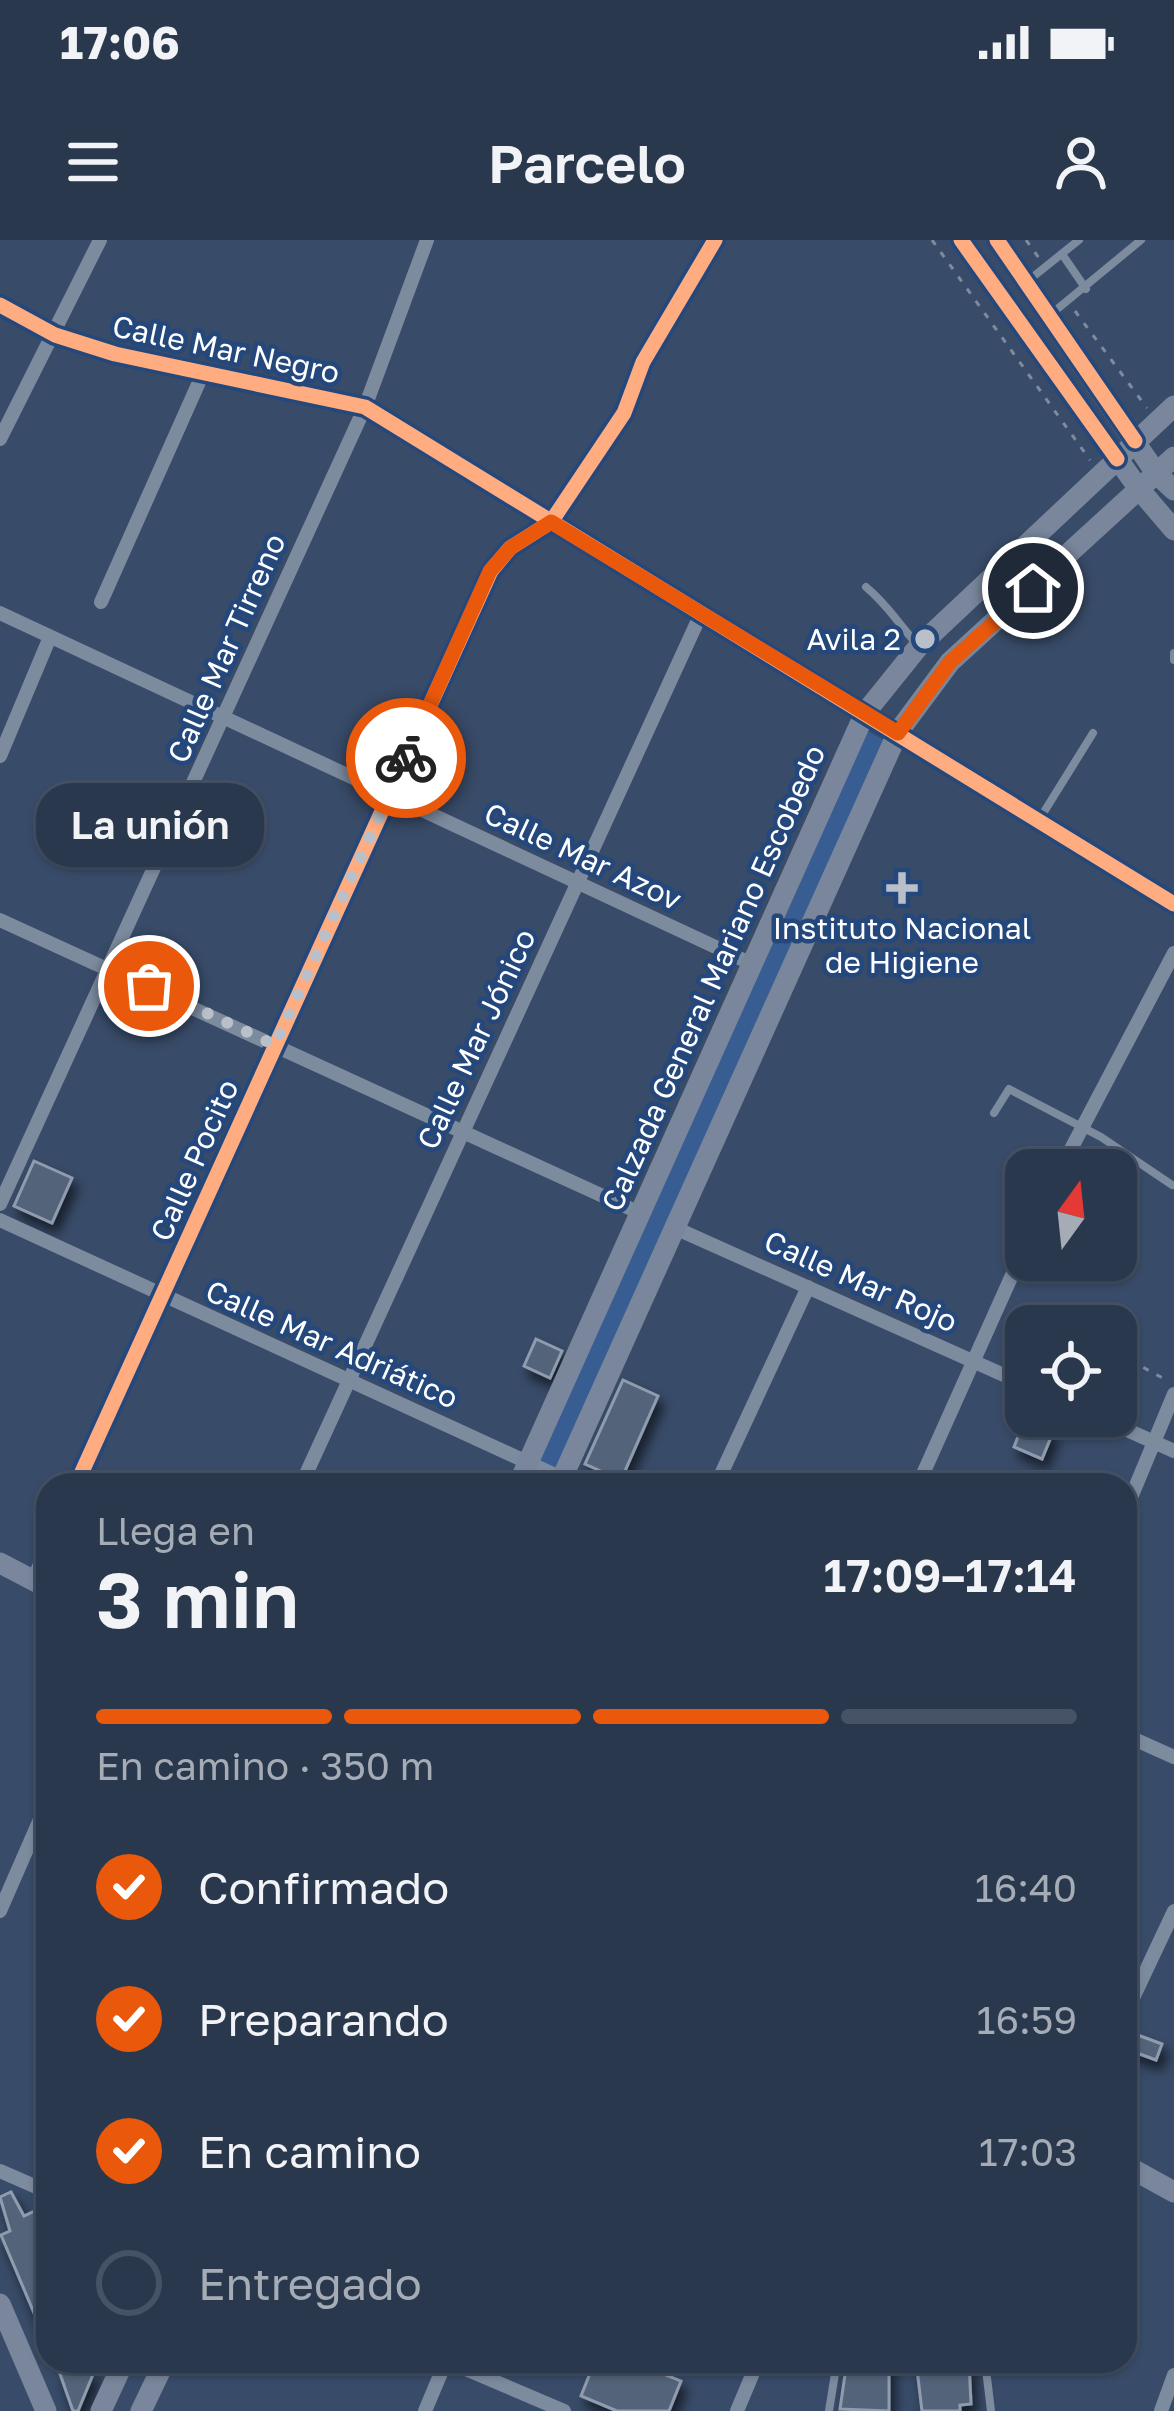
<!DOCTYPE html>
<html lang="es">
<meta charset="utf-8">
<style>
:root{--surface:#2a384e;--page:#364358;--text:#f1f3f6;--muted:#a5acb6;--line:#465266;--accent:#ea580c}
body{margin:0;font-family:"Golos Text",sans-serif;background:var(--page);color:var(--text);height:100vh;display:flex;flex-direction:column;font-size:45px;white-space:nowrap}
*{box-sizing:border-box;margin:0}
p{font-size:39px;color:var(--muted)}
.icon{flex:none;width:66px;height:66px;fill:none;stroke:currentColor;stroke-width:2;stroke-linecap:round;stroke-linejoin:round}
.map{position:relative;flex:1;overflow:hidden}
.sheet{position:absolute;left:36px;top:1233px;width:1101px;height:900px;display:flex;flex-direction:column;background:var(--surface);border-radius:36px;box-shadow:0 3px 9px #0004,0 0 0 3px var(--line)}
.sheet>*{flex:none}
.needle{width:78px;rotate:15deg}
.fabs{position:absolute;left:1005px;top:909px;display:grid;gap:24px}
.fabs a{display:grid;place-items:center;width:132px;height:132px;border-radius:24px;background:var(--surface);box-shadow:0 3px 9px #0004,0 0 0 3px var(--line);font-size:60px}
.pin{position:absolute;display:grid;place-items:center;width:102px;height:102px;color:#fff;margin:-51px;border:6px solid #fff;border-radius:50%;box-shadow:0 3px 12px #0007}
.courier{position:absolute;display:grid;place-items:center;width:120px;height:120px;margin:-60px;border:9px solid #ea580c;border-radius:50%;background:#fff;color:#222;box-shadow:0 3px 15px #0007}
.bubble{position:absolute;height:84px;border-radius:36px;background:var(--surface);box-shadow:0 3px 9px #0004,0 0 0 3px var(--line);font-size:39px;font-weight:600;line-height:84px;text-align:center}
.overview em{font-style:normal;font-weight:600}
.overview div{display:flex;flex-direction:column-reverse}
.overview{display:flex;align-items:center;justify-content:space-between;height:204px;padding:0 60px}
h1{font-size:78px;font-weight:600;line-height:90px}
.bar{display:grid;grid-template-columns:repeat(4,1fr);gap:18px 12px;align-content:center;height:144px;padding:0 60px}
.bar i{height:15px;border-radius:9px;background:var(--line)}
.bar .current{background:var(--accent)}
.bar p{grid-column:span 4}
ol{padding:0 60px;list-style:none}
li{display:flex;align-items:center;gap:36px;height:132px}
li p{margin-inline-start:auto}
li .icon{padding:12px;border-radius:50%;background:var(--accent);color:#fff;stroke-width:4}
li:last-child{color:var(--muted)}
li i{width:66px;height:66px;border:6px solid var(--line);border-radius:50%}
.status{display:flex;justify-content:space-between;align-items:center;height:84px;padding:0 60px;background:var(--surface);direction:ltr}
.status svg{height:33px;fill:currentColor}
header{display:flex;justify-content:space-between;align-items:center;height:156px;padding:0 60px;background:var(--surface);font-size:54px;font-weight:600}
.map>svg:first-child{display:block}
</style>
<div class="status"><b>17:06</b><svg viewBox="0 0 49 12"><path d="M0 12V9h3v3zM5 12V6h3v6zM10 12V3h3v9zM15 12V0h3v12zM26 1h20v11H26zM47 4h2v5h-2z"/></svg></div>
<header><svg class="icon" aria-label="menu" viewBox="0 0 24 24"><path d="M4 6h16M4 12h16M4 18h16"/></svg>Parcelo<svg class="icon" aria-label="person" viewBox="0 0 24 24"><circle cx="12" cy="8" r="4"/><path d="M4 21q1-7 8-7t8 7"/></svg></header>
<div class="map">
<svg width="1174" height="2171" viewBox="0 0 1174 2171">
<defs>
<filter id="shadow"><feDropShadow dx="5" dy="9" stdDeviation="6" flood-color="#0009"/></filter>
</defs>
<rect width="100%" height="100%" fill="#384b68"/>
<path fill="#385d92" d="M 864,489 L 884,500 L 559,1229 L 535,1219 Z"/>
<g fill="#53637a" stroke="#909cae" stroke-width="3" filter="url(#shadow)">
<path d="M 34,921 L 72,938 L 52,983 L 14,966 Z"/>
<path d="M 536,1099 L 562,1111 L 550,1138 L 524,1126 Z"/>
<path d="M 623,1140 L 658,1156 L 621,1240 L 585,1224 Z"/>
<path d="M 1024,1181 L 1053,1192 L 1042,1219 L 1014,1207 Z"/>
<path d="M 1135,1794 L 1162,1804 L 1156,1820 L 1129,1810 Z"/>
<path d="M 11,1952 L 24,1976 L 43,1967 L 48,1979 L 48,2106 L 1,1995 L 10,1991 L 0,1957 Z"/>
<path d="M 595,2121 L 631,2121 L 681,2141 L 669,2171 L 617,2171 L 581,2156 Z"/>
<path d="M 847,2121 L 889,2121 L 889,2171 L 840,2169 Z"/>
<path d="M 916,2121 L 969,2121 L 971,2164 L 960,2165 L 960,2171 L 922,2171 Z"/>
<path d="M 59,2131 L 94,2132 L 78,2171 L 73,2171 Z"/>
</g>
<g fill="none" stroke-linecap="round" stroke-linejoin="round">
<g stroke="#7d8b9f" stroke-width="3" stroke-dasharray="6 9" stroke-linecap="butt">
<path d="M 932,0 L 1090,220"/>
<path d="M 1026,0 L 1039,18"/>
<path d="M 1075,71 L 1147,168"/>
<path d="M 1117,1113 L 1168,1141"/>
</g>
<g stroke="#7d8b9f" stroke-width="8">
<path d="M 1062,14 L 1086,49"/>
<path d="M 1029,40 L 1079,0"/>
<path d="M 1050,75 L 1141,0"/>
<path d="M 866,347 C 889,366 899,385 918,405"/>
<path d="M 1174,413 L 1174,420"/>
<path d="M 1039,580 L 1093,493"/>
<path d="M 994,873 L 1009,849 L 1101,897 L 1172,945"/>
<path d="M 985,2121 L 991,2171"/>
<path d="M 829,2171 L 837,2121"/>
</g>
<g stroke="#7d8b9f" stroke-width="14">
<path d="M 0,65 L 55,95 L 115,114 L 365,167 L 1174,664"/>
<path d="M 0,199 L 100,0"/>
<path d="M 101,362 L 204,131"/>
<path d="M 0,373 L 752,724"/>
<path d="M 0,516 L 50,397"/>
<path d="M 0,680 L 640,973"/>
<path d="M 1060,930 L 1174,713"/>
<path d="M 0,964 L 365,167 L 427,0"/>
<path d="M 0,980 L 577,1245"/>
<path d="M 675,988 L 1026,1145"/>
<path d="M 1096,1176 L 1174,1211"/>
<path d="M 76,1245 L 491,331 L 510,308 L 551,282 L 624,173 L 643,122 L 715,0"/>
<path d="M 301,1245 L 700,376"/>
<path d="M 716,1245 L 808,1047"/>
<path d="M 918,1245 L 1026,1004"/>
<path d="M 1125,1272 L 1174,1154"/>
<path d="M 33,1340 L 48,1306"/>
<path d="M 1125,1495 L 1174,1517"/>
<path d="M 0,1671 L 48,1561"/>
<path d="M 1125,1775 L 1174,1671"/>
<path d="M 0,1931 L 48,1952"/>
<path d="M 447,2121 L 564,2171"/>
<path d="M 425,2171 L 446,2121"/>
<path d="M 737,2171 L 758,2121"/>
<path d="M 1161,2171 L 1174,2135"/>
</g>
<g stroke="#79869b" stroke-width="21">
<path d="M 961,0 L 1139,249 L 1174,290"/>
<path d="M 997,0 L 1156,233 L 1174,250"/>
<path d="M 518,1245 L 865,473 L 919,406 L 1174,166"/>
<path d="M 559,1245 L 898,492 L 950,422 L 1174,217"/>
<path d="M 0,1323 L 48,1348"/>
<path d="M 1125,1925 L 1174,1952"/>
<path d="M 0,2064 L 46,2171"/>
<path d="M 101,2171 L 124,2121"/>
<path d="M 141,2171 L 165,2121"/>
</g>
<defs>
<g id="cycleway">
<path d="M 961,0 L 1117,219"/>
<path d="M 997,0 L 1135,201"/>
<path d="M 0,65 L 55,95 L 115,114 L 365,167 L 1174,664"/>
<path d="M 76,1245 L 491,331 L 510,308 L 551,282 L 624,173 L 643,122 L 715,0"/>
</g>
</defs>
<use href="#cycleway" stroke="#24477c" stroke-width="22"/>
<use href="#cycleway" stroke="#ffac80" stroke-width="15"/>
</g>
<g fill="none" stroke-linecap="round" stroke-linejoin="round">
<path stroke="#b9c0ca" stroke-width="12" stroke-dasharray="0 21.6" d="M 149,746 L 275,805 L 406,518"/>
<path stroke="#ea580c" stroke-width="15" d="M 406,518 L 490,331 L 510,308 L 551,282 L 898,493 L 950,422 L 1033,348"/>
</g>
<g fill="#b9c0ca" stroke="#24477c" stroke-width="4.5">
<circle cx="925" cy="399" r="12"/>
<path d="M896 630h12v12h12v12h-12v12h-12v-12h-12v-12h12z"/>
</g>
<g text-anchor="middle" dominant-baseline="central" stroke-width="9" stroke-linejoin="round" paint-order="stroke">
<g font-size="30" fill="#fff" stroke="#24477c">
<text transform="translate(226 109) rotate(12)">Calle Mar Negro</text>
<text transform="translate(226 408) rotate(-66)">Calle Mar Tirreno</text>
<text transform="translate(583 616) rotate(25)">Calle Mar Azov</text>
<text transform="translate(713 738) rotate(-66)">Calzada General Mariano Escobedo</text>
<text transform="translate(476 799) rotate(-65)">Calle Mar Jónico</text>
<text transform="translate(194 920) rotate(-66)">Calle Pocito</text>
<text transform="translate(861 1041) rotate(24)">Calle Mar Rojo</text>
<text transform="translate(332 1104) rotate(24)">Calle Mar Adriático</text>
</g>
<g font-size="30" fill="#fff" stroke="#24477c" text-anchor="end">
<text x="901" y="399">Avila 2</text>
<text x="902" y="688" text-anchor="middle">Instituto Nacional<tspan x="902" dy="34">de Higiene</tspan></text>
</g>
</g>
</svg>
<div class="fabs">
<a><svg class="needle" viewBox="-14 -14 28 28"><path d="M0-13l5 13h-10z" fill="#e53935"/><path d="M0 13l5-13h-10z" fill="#a5acb6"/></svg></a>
<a><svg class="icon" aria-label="locate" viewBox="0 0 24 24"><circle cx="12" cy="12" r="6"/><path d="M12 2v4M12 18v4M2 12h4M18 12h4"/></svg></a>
</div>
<div class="pin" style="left:149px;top:746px;background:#ea580c"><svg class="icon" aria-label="bag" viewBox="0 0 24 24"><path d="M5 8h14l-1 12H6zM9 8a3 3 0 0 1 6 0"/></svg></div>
<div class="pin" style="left:1033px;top:348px;background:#1f2937"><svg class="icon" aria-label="home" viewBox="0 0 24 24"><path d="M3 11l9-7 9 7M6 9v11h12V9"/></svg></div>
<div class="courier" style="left:406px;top:518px"><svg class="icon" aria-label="bike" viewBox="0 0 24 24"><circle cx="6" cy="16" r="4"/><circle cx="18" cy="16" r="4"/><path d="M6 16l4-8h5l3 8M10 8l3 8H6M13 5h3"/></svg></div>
<div class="bubble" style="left:36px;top:543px;width:228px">La unión</div>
<section class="sheet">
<div class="overview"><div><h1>3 min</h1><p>Llega en</p></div><em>17:09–17:14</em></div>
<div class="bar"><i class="current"></i><i class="current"></i><i class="current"></i><i></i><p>En camino · 350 m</p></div>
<ol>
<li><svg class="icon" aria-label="check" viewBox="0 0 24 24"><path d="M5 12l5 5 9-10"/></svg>Confirmado<p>16:40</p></li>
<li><svg class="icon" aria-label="check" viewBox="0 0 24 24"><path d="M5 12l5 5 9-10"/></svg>Preparando<p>16:59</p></li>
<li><svg class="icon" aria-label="check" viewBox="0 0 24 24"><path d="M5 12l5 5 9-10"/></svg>En camino<p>17:03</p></li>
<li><i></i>Entregado</li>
</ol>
</section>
</div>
